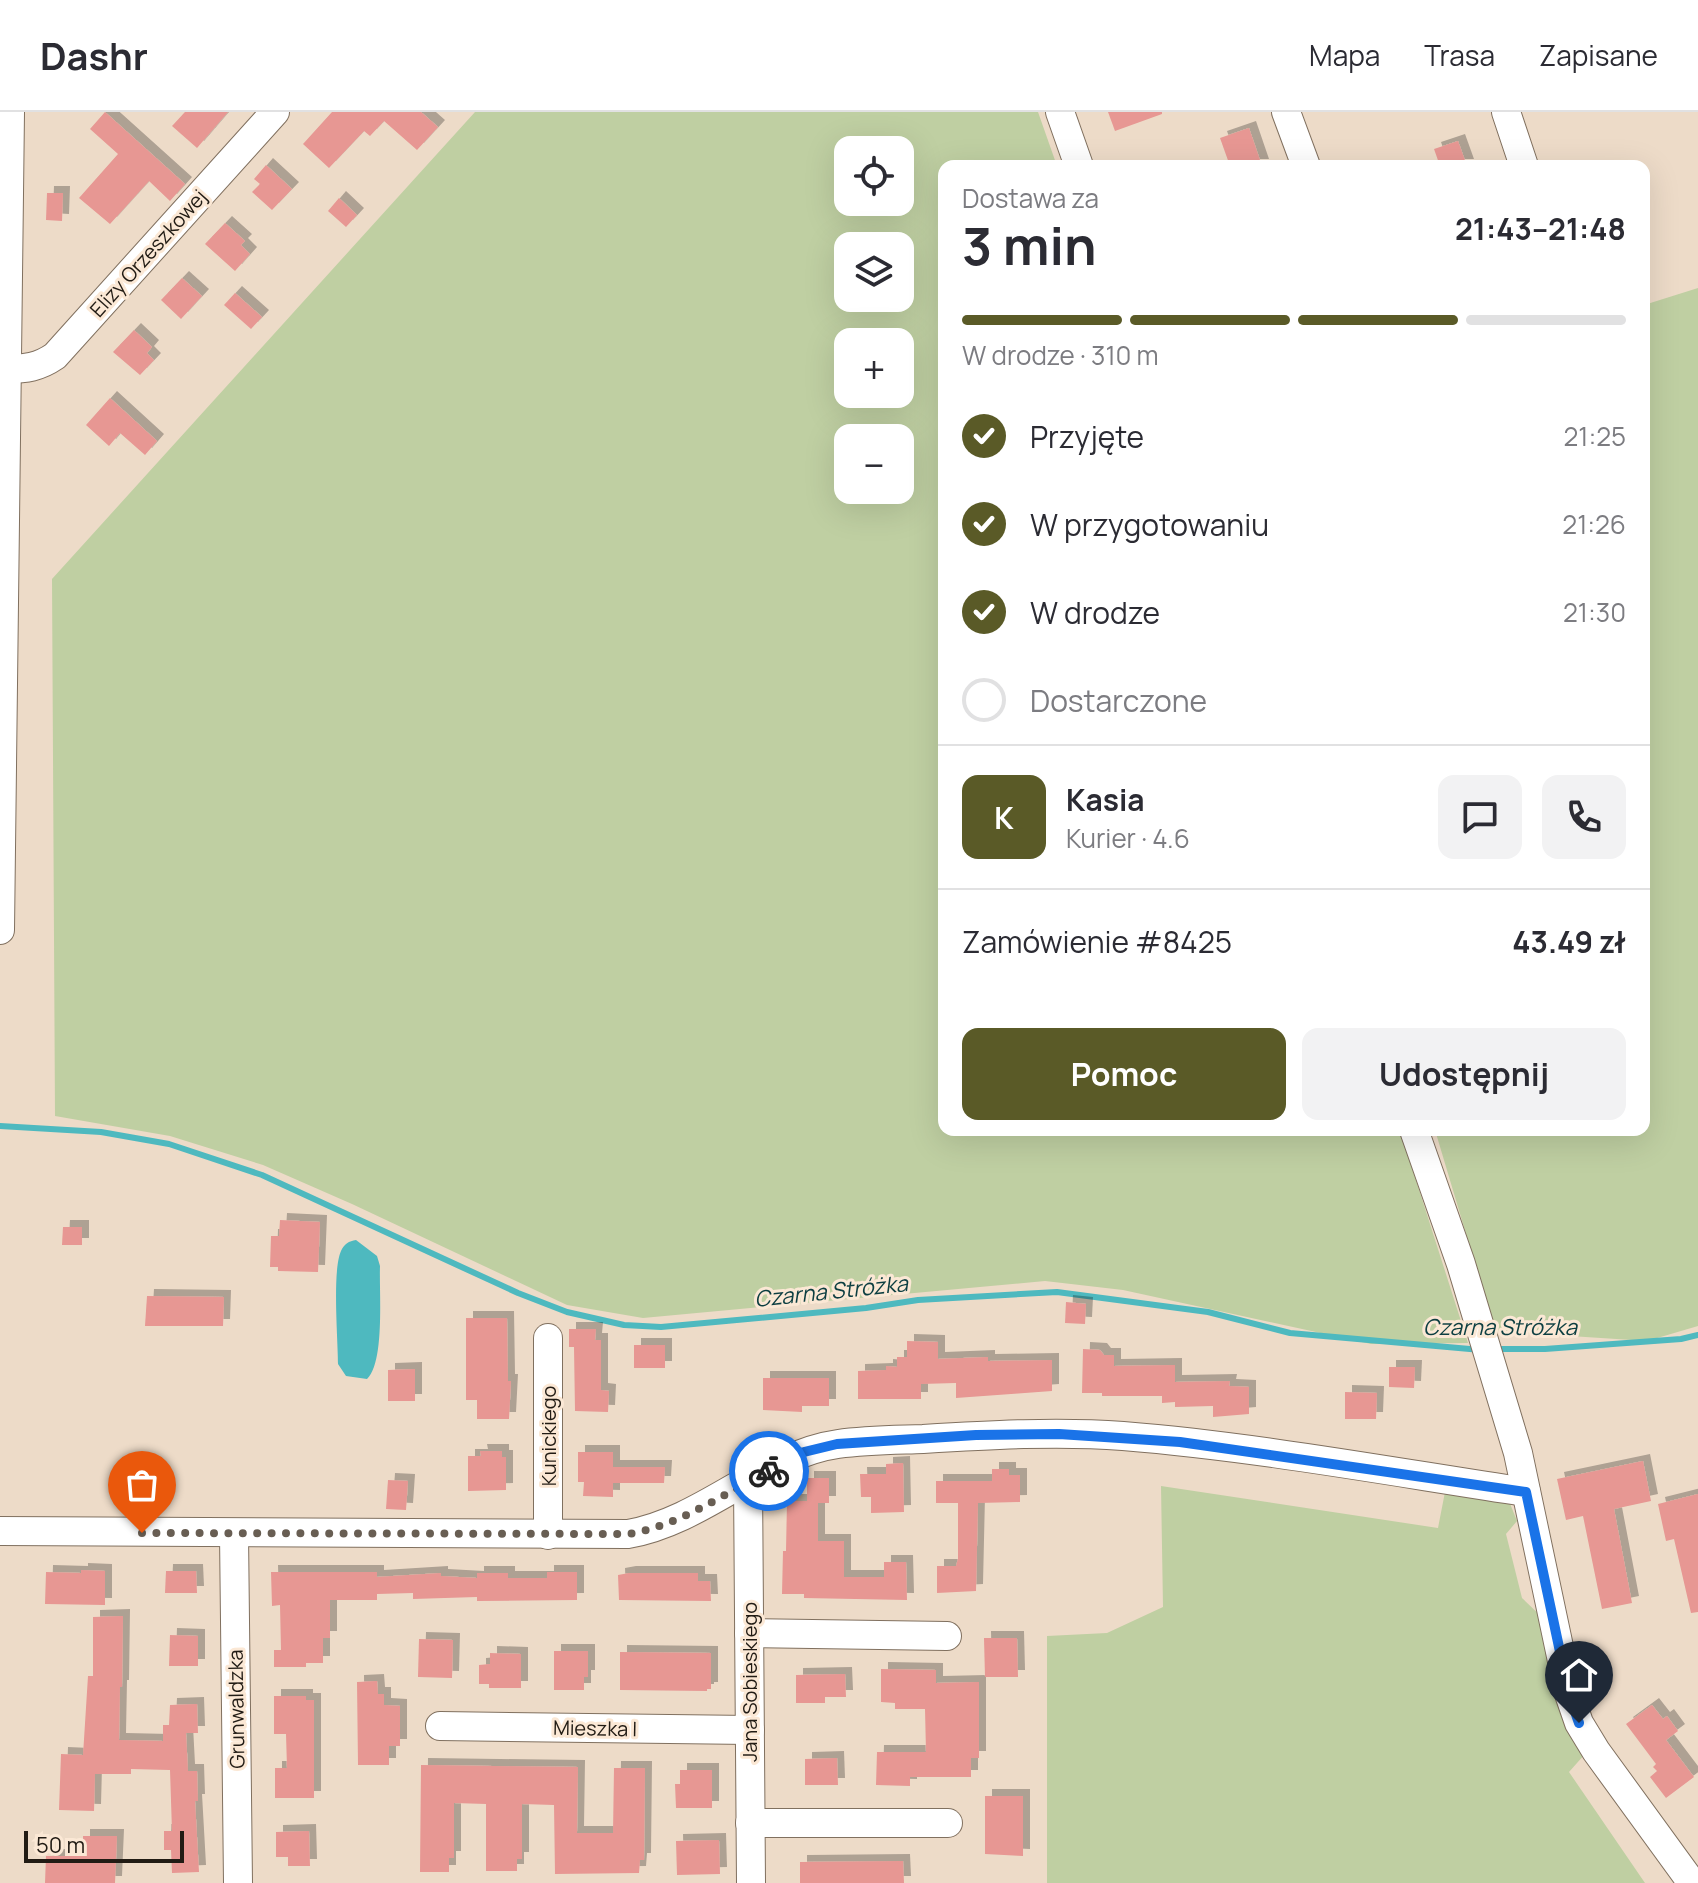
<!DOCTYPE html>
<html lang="pl">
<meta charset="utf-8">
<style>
:root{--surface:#fff;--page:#f2f2f3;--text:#2b2b33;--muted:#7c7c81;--line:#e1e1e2;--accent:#5a5a27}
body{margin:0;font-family:Manrope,sans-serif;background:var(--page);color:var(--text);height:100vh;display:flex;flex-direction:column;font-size:30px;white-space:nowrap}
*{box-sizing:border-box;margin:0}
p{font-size:26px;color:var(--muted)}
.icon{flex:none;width:44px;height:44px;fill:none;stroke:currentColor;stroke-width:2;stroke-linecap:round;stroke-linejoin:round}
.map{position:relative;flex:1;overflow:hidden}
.panel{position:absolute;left:938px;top:48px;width:712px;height:976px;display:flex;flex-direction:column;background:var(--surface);border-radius:16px;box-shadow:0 8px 32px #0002}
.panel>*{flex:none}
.controls{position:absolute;left:834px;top:24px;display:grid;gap:16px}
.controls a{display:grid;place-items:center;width:80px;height:80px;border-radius:16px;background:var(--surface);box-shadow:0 8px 32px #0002;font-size:40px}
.scale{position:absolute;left:24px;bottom:20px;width:160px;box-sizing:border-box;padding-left:8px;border:4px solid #211b14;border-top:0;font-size:22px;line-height:28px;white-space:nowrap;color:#211b14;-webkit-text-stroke:6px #fbe8d5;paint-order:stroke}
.pin{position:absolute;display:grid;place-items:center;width:68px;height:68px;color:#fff;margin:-82px -34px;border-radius:50% 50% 50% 0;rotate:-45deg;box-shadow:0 0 8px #0007}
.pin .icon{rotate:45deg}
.courier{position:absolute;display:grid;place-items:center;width:80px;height:80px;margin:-40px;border:6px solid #1a73e8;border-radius:50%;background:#fff;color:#222;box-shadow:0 2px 10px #0007}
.head em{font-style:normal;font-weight:700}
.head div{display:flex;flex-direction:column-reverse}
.head{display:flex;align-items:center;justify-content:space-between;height:136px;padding:0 24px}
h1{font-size:52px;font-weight:700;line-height:60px}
.bar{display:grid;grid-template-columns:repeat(4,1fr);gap:12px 8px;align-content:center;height:96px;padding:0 24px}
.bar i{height:10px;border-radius:6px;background:var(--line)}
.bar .on{background:var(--accent)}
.bar p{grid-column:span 4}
.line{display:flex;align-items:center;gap:20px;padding:0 24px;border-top:2px solid var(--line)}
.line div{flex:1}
.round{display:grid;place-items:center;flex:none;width:84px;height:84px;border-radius:16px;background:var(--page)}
ol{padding:0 24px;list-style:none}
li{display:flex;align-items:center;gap:24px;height:88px}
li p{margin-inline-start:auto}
li .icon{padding:8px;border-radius:50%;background:var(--accent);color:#fff;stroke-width:4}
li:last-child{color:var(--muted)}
li i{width:44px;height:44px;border:4px solid var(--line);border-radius:50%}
.cta{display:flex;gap:16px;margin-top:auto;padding:16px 24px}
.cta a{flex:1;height:92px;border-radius:16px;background:var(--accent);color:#fff;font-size:32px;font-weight:700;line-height:92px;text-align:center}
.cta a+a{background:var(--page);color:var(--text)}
header{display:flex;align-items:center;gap:48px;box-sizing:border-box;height:112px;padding:0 40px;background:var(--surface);border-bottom:2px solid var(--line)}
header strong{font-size:38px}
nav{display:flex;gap:44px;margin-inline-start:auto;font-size:28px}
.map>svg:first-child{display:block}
</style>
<header>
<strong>Dashr</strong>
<nav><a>Mapa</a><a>Trasa</a><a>Zapisane</a></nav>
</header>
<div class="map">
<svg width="1698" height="1771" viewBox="0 0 1698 1771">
<defs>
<filter id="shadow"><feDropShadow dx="7" dy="-7" stdDeviation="0" flood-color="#0004"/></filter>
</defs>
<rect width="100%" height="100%" fill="#eddbc8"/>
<g fill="#bfcfa2" fill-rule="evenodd">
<path d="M 475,0 L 1038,0 L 1057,54 L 944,54 L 944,1018 L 1400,1018 L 1468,1231 L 1371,1232 L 1123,1178 L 1045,1169 L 643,1206 L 567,1193 L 352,1092 L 263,1053 L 170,1024 L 55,1004 L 52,467 ZM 848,38 L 900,38 L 900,90 L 848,90 ZM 848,134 L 900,134 L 900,186 L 848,186 ZM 848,230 L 900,230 L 900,282 L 848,282 ZM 848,326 L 900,326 L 900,378 L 848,378 Z"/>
<path d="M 1698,176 L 1698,1214 L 1647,1229 L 1495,1219 L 1435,1018 L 1644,1018 L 1644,193 Z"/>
<path d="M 1161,1374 L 1438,1416 L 1445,1380 L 1509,1389 L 1517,1409 L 1506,1422 L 1522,1486 L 1543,1506 L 1585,1642 L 1569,1660 L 1645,1771 L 1047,1771 L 1047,1524 L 1107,1521 L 1163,1495 Z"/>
</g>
<path fill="#4eb9bf" d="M 356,1128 L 377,1144 L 380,1154 C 379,1180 385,1250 367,1267 L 346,1264 L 338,1252 C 338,1227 332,1159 341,1139 C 344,1132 349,1129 356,1128 Z"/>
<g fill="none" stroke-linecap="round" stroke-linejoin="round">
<g stroke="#4eb9bf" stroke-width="6">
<path d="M 0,1014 L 101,1020 L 169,1032 L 262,1063 L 518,1181 L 567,1200 L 624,1213 L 661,1215 L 866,1196 L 918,1188 L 1057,1180 L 1208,1200 L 1290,1221 L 1481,1238"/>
<path d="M 1496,1237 L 1545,1237 L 1681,1227 L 1698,1223"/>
</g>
</g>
<g fill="#e79793" filter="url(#shadow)">
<path d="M 105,0 L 185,72 L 170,89 L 149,69 L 110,112 L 79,86 L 118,42 L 90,17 Z"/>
<path d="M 185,0 L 228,0 L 197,36 L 172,14 Z"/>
<path d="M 332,0 L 421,0 L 438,15 L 417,38 L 384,9 L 370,24 L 364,19 L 329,56 L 303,32 Z"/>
<path d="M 1108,0 L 1162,0 L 1162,2 L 1115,19 Z"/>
<path d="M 1249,16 L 1262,54 L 1230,54 L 1220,26 Z"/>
<path d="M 1458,29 L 1467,54 L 1440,54 L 1434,37 Z"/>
<path d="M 266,53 L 292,77 L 272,98 L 252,80 L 260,72 L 254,67 Z"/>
<path d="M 47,81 L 63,81 L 62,109 L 46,108 Z"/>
<path d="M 339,86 L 357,103 L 346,115 L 328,99 Z"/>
<path d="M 225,111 L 245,129 L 241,133 L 250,142 L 235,159 L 205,132 Z"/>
<path d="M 182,166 L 202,184 L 181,207 L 161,188 Z"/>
<path d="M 235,181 L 262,205 L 251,217 L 224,193 Z"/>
<path d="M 134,218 L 152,235 L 147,241 L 154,248 L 140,263 L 113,240 Z"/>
<path d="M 110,286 L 157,329 L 145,343 L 120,321 L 109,334 L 86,313 Z"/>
<path d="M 280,1108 L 320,1110 L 318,1160 L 278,1159 L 278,1155 L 270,1155 L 271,1124 L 279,1124 Z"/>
<path d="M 63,1115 L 82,1115 L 82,1133 L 62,1133 Z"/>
<path d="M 147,1184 L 224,1185 L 223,1214 L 145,1214 Z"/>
<path d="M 1066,1190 L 1086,1192 L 1085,1212 L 1065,1211 Z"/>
<path d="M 466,1206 L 507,1206 L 508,1269 L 511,1269 L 509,1307 L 477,1307 L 477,1288 L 466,1288 Z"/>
<path d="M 569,1217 L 596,1217 L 595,1228 L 601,1228 L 601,1278 L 609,1279 L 608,1300 L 575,1299 L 574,1235 L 569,1235 Z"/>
<path d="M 907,1229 L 938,1230 L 938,1247 L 988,1245 L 988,1249 L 1052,1248 L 1052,1279 L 956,1286 L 956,1271 L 921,1272 L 921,1287 L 858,1287 L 858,1259 L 886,1258 L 886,1254 L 897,1255 L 897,1245 L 907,1245 Z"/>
<rect x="634" y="1233" width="31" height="23"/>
<path d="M 1083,1237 L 1100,1238 L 1104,1243 L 1114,1243 L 1114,1254 L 1175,1253 L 1175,1270 L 1230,1269 L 1229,1274 L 1249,1275 L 1249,1302 L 1213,1305 L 1213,1294 L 1175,1295 L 1175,1290 L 1162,1291 L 1162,1284 L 1102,1284 L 1102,1281 L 1082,1281 Z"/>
<path d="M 1389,1255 L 1415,1255 L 1414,1276 L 1389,1275 Z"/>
<path d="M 415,1257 L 415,1289 L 388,1289 L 388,1258 Z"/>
<path d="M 763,1266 L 829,1266 L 829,1294 L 802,1294 L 802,1300 L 763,1298 Z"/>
<path d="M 1345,1280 L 1377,1281 L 1376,1307 L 1345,1307 Z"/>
<path d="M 480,1339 L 502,1339 L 502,1345 L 506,1345 L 506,1378 L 468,1379 L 468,1344 L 481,1344 Z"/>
<path d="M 578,1340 L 613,1340 L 613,1355 L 665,1355 L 664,1371 L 613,1371 L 613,1385 L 583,1384 L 584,1370 L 578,1370 Z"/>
<path d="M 1643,1349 L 1651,1389 L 1614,1397 L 1632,1491 L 1602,1497 L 1583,1404 L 1566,1408 L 1557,1367 Z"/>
<path d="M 903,1351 L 904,1400 L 871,1401 L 871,1385 L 861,1385 L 860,1362 L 886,1362 L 886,1352 Z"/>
<path d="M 992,1357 L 1009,1357 L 1009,1363 L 1020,1363 L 1020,1390 L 978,1391 L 976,1479 L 937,1481 L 937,1454 L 956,1454 L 958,1447 L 958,1391 L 936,1391 L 936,1369 L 992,1369 Z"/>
<path d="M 807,1366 L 829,1366 L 829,1391 L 818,1391 L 818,1429 L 844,1429 L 844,1465 L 884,1465 L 884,1450 L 906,1450 L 907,1488 L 804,1486 L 804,1482 L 782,1482 L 783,1439 L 786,1439 L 787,1389 L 807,1389 Z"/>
<path d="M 388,1368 L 408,1369 L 406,1398 L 386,1397 Z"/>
<path d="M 1698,1382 L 1698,1500 L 1691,1501 L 1674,1427 L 1666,1429 L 1658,1392 Z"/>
<path d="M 81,1458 L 105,1459 L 105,1493 L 45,1492 L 46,1460 L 81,1461 Z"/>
<path d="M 166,1459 L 196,1459 L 197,1481 L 165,1481 Z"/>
<path d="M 271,1460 L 377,1460 L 377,1465 L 441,1461 L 441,1464 L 477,1466 L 477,1461 L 508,1461 L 508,1466 L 547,1466 L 547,1460 L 577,1460 L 577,1488 L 477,1489 L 477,1485 L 413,1487 L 413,1481 L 377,1482 L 377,1488 L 330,1488 L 330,1526 L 323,1526 L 323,1551 L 306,1551 L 306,1555 L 274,1555 L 274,1538 L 281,1538 L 280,1493 L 272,1494 Z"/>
<path d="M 629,1461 L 698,1461 L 698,1469 L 710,1469 L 711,1489 L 619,1488 L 618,1463 Z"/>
<path d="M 123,1504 L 122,1575 L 120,1575 L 119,1628 L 163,1629 L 163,1613 L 169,1613 L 170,1593 L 197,1592 L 198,1621 L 186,1621 L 188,1659 L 197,1659 L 198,1689 L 195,1689 L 199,1760 L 172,1761 L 171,1738 L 164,1738 L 164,1719 L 172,1719 L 170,1658 L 131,1657 L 131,1662 L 95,1662 L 94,1699 L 59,1698 L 61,1642 L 83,1643 L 88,1564 L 93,1564 L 93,1505 Z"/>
<path d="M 170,1523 L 198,1524 L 198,1554 L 169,1554 Z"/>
<path d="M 984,1526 L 1017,1526 L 1018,1565 L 985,1565 Z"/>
<path d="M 419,1527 L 453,1528 L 452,1566 L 418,1565 Z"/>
<path d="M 554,1539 L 588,1539 L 588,1565 L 584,1565 L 584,1578 L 554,1578 Z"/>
<path d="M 620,1540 L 711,1541 L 711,1577 L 707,1577 L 707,1579 L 620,1578 Z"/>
<path d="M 490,1541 L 521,1542 L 521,1576 L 489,1576 L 489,1572 L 479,1572 L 479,1553 L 490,1552 Z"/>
<path d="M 881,1557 L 936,1558 L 936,1571 L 979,1570 L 979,1646 L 971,1646 L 971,1665 L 910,1665 L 910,1674 L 876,1673 L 877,1640 L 926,1640 L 925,1597 L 895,1597 L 895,1591 L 881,1590 Z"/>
<path d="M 845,1562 L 846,1585 L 825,1585 L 825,1591 L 796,1591 L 796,1563 Z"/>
<path d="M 377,1569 L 378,1582 L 384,1582 L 384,1593 L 400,1594 L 400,1634 L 389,1634 L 389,1653 L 358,1653 L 357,1570 Z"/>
<path d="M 274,1584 L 306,1584 L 306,1588 L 314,1588 L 314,1686 L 275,1686 L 275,1656 L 287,1656 L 286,1622 L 274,1622 Z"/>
<path d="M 1652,1593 L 1663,1607 L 1667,1604 L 1678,1619 L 1666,1628 L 1694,1665 L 1666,1686 L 1650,1665 L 1657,1659 L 1653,1655 L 1656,1652 L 1626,1612 Z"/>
<path d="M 837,1646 L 838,1673 L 805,1673 L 805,1647 Z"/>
<path d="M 421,1653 L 578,1655 L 577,1721 L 613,1721 L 614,1656 L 645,1656 L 644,1748 L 640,1748 L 639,1761 L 555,1762 L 554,1693 L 522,1692 L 522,1747 L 517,1747 L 517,1759 L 486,1759 L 486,1692 L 454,1691 L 454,1746 L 449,1746 L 449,1760 L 420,1760 Z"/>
<path d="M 680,1658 L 712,1658 L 712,1696 L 676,1696 L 675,1672 L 680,1672 Z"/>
<path d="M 985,1684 L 1023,1684 L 1023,1744 L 985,1742 Z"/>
<path d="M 309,1719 L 310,1754 L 288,1754 L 288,1745 L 276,1745 L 276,1720 Z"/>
<path d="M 83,1724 L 117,1724 L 115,1771 L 45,1771 L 46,1744 L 83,1744 Z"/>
<path d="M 719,1728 L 720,1762 L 677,1763 L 676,1729 Z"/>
<path d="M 903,1749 L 904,1771 L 800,1771 L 800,1750 Z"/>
</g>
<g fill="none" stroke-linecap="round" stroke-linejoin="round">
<defs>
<g id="minor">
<path d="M 1060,0 L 1079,54"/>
<path d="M 1286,0 L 1306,54"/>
<path d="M 1506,0 L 1524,54"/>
<path d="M 7,257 C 26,257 39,255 55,244 L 275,0"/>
<path d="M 0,818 L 10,0"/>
<path d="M 1414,1018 L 1461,1152 L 1518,1341 L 1569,1582 L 1579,1611 L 1596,1639 L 1692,1771"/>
<path d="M 548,1226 L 548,1423"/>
<path d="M 748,1369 L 751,1771"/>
<path d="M 0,1419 L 628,1422 C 704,1409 765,1342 838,1332 C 866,1328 895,1328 923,1327 C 990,1323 1057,1319 1123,1324 C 1258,1335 1393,1360 1526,1380"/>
<path d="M 234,1422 L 238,1771"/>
<path d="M 749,1521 L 947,1524"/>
<path d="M 440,1614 L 750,1618"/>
<path d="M 750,1711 L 948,1711"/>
</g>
</defs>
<use href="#minor" stroke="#80705f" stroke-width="30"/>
<use href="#minor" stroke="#fff" stroke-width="28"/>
</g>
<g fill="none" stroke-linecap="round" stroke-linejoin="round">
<path stroke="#685e53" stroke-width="8" stroke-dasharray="0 14.4" d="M 142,1421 L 628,1422 C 679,1414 723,1382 769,1359"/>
<path stroke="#1a73e8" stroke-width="10" d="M 769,1359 L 804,1340 L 837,1332 L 976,1323 L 1059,1322 L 1180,1330 L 1526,1380 L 1569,1582 L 1579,1611"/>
</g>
<g text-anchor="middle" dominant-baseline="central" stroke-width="6" stroke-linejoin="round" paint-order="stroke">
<g font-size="20" fill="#211b14" stroke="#fbe8d5">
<text transform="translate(148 141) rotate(-48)">Elizy Orzeszkowej</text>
<text transform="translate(548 1324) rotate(-90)">Kunickiego</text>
<text transform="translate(749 1570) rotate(-90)">Jana Sobieskiego</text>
<text transform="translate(236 1597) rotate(-91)">Grunwaldzka</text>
<text transform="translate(595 1616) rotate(1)">Mieszka I</text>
</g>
<g font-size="22" font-style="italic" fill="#0c3e41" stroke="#fbe8d5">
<text transform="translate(831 1179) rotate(-6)">Czarna Stróżka</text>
<text x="1500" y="1215">Czarna Stróżka</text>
</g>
</g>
</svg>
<div class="controls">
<a><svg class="icon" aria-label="locate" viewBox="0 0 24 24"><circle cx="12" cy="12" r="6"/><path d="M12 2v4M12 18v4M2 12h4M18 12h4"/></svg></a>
<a><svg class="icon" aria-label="layers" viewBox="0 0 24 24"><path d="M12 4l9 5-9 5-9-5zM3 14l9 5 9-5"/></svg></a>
<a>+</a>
<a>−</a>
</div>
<div class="scale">50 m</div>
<div class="pin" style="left:142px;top:1421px;background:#ea580c"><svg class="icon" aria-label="bag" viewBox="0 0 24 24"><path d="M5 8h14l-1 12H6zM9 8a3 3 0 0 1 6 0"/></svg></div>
<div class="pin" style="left:1579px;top:1611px;background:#1f2937"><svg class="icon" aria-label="home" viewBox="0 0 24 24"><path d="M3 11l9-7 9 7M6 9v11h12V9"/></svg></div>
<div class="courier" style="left:769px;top:1359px"><svg class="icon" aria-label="bike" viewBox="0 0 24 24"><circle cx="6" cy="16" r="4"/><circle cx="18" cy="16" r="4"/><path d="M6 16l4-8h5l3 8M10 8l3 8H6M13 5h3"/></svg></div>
<section class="panel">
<div class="head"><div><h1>3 min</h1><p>Dostawa za</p></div><em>21:43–21:48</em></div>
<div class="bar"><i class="on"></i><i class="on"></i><i class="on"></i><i></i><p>W drodze · 310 m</p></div>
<ol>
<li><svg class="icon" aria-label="check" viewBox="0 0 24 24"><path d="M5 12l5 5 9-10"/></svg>Przyjęte<p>21:25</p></li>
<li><svg class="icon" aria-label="check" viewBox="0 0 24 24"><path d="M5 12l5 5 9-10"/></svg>W przygotowaniu<p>21:26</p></li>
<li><svg class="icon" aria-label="check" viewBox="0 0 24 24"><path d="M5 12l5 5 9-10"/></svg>W drodze<p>21:30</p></li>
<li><i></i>Dostarczone</li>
</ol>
<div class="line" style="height:144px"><b class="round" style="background:var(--accent);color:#fff">K</b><div><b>Kasia</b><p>Kurier · 4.6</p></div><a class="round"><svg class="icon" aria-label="chat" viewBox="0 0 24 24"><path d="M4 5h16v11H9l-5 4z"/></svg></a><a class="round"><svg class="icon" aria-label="phone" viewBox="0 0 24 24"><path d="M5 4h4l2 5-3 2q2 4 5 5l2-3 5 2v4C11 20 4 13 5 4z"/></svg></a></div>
<div class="line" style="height:104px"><div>Zamówienie #8425</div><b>43.49 zł</b></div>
<div class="cta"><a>Pomoc</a><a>Udostępnij</a></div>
</section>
</div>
